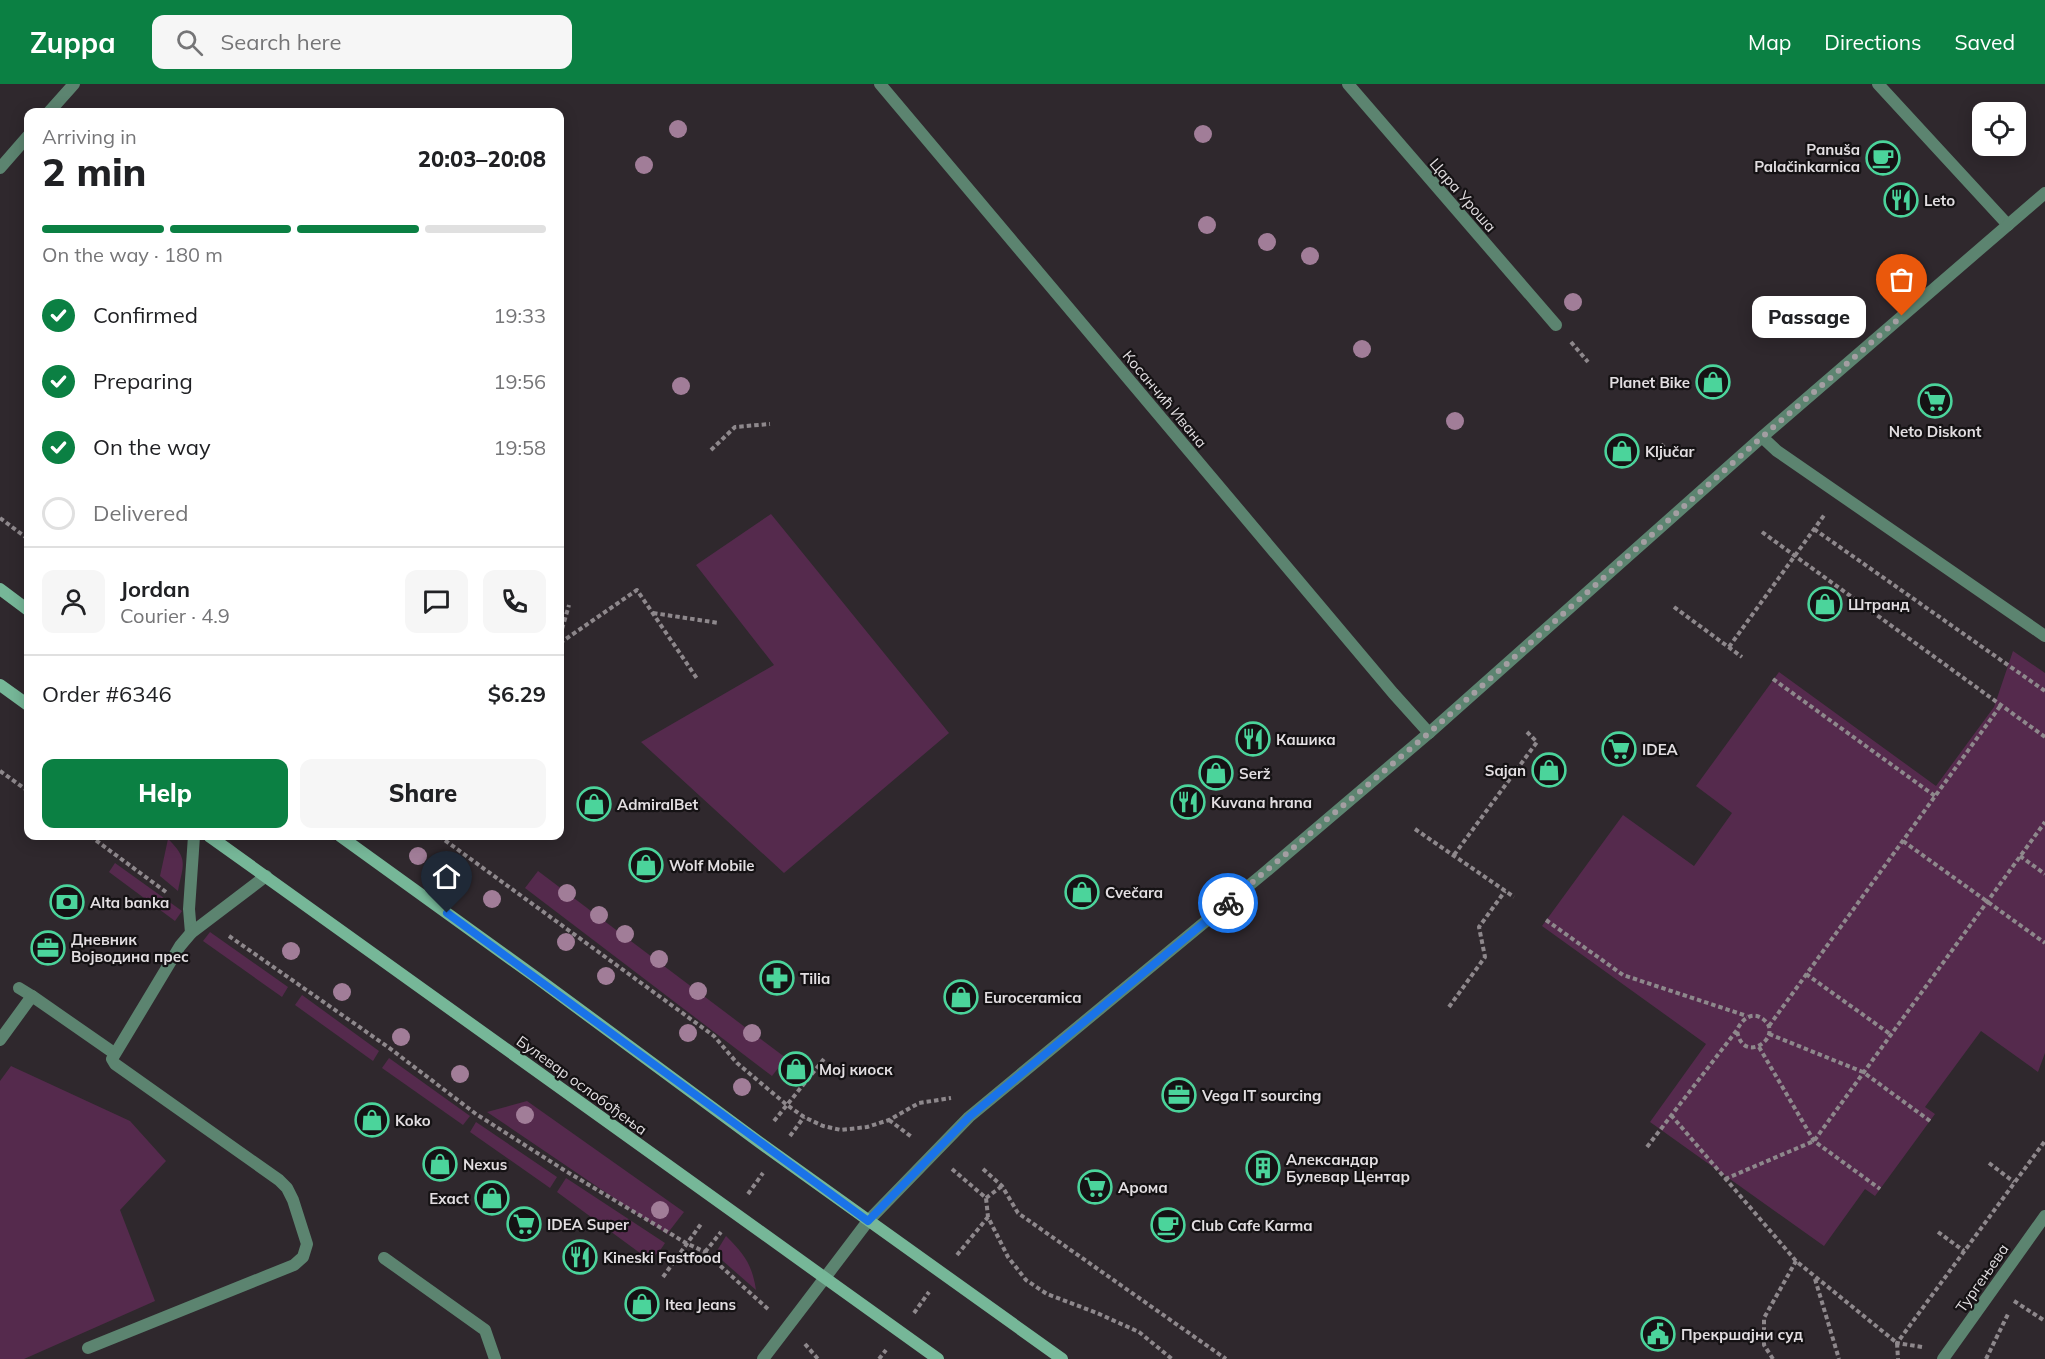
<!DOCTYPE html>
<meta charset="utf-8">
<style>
:root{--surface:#fff;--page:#f6f6f6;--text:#202124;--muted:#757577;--line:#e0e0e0;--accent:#0b8043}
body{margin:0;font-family:Mulish,sans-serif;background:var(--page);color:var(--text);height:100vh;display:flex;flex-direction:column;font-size:22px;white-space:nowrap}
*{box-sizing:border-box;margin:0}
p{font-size:20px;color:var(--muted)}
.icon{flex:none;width:33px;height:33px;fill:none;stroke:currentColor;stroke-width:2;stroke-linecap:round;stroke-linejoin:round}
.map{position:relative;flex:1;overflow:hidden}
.details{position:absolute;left:24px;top:24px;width:540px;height:732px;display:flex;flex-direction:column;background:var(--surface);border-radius:12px;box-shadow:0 3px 15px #0003}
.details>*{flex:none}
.buttons{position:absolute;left:1972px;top:18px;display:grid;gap:12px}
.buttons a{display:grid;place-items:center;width:54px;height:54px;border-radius:12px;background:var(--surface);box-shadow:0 3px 15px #0003;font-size:30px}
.pin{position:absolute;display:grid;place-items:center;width:51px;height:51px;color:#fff;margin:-62px -26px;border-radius:50% 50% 50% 0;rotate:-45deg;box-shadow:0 0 6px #0007}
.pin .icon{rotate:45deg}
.courier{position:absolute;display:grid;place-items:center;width:60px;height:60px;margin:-30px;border:4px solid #1a73e8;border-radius:50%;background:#fff;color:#222;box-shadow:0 2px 8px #0007}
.bubble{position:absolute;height:42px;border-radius:12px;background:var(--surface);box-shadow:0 3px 15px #0003;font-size:20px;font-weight:800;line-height:42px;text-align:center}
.headline em{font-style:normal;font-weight:800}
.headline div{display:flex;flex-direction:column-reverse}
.headline{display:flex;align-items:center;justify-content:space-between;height:102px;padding:0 18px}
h1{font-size:39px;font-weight:800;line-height:45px}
.bar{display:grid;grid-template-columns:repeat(4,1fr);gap:9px 6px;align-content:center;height:72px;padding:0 18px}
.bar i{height:8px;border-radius:4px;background:var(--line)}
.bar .selected{background:var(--accent)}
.bar p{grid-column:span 4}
.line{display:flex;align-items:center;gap:15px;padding:0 18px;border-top:2px solid var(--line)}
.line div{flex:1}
.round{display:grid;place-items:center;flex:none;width:63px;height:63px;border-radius:12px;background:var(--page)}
ol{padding:0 18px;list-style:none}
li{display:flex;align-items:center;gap:18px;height:66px}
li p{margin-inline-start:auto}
li .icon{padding:6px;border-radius:50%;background:var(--accent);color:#fff;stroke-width:4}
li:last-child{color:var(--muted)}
li i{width:33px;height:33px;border:3px solid var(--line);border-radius:50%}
.cta{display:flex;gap:12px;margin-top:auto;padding:12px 18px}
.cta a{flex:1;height:69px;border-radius:12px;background:var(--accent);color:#fff;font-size:24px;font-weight:800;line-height:69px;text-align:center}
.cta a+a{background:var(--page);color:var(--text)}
header{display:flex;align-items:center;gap:36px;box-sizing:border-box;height:84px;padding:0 30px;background:var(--accent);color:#fff}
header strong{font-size:28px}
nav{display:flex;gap:33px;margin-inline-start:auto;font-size:21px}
.search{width:420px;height:54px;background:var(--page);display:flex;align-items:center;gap:15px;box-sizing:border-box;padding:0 21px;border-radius:12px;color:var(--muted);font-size:22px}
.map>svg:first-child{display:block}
</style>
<header>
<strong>Zuppa</strong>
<div class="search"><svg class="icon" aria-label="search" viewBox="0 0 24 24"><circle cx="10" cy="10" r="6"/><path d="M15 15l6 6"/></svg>Search here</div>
<nav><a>Map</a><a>Directions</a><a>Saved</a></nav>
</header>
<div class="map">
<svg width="2045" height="1275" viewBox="0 0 2045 1275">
<rect width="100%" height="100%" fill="#2f282d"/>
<g fill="#552a4d">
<path d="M 771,430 L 949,649 L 784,789 L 641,658 L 774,581 L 696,481 Z"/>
<path d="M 2013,567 L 2045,589 L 2045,969 L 2038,988 L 1981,947 L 1925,1023 L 1935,1030 L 1875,1112 L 1865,1105 L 1824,1162 L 1650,1038 L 1706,960 L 1542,842 L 1623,731 L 1694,782 L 1732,729 L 1696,702 L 1779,588 L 1936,702 L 1994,623 Z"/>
<path d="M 168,755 C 189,775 183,781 178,807 L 160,792 Z"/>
<path d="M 115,779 L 182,827 L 175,837 L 109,788 Z"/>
<path d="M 538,787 L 786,974 L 772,992 L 525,804 Z"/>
<path d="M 210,848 L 288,903 L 282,913 L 203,857 Z"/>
<path d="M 302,911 L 379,967 L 373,977 L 295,921 Z"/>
<path d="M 389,974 L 470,1032 L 463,1041 L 382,984 Z"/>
<path d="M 11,982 L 130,1037 L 166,1077 L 120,1126 L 155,1217 L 24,1275 L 0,1275 L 0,997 Z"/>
<path d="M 527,1017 L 684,1128 L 667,1150 L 487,1028 Z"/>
<path d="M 476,1038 L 557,1093 L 550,1104 L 470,1048 Z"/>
<path d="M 566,1094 L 665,1159 C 659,1168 656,1175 644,1172 L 557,1108 Z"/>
<path d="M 726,1152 C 744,1170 752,1180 756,1206 L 715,1170 Z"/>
</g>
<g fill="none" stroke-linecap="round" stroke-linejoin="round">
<g stroke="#8e888c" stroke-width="4" stroke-dasharray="4.5 3" stroke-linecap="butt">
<path d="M 1571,258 L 1588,278"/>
<path d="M 1661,360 L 1671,371"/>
<path d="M 711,366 L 735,343 L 770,340"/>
<path d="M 0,434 L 28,455"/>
<path d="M 1814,445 L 2045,607"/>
<path d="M 1762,448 L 2045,653"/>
<path d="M 1674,523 L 1742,573"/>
<path d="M 653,529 L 719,539"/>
<path d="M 560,552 L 569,521"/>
<path d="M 560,559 L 637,506 L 698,596"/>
<path d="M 1729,563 L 1825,430"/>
<path d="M 1773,595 L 1935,712"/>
<path d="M 0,687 L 28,707"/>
<path d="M 1415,745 L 1514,813"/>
<path d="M 90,752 L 166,808"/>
<path d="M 439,752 L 714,952 L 737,979 L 787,1021 L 804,1033 L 823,1042 L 841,1046 L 867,1043 L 889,1036 L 919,1019 L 951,1014"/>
<path d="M 1903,757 L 2045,859"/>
<path d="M 1454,771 L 1537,658 L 1527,648"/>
<path d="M 2020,772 L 2045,790"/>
<path d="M 1546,836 L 1623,891 L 1747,932"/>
<path d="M 229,852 L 388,963 L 476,1030 L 564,1086 L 686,1159 L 705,1168 L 769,1226"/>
<path d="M 1806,890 L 1890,950"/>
<path d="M 1449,923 L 1485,873 L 1479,843 L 1505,807"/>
<path d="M 1769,942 L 2001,621"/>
<path d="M 1769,950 L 1863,988 L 1930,1037"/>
<path d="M 1759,963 L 1814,1057 L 1880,1105"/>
<path d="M 1671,1031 L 1796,1177 L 1897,1259 L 1898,1275"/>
<path d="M 889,1036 L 913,1054"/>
<path d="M 774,1037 L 824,975"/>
<path d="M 790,1052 L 804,1033"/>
<path d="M 1647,1063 L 1737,946 C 1742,935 1752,927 1763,935 C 1786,952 1742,983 1737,946"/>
<path d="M 1989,1079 L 2014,1098"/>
<path d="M 952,1085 L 986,1114 L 988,1133 L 1008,1173 L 1026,1196 L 1047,1210 L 1097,1229 L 1139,1248 L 1172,1275"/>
<path d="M 983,1085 L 1002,1102 L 1018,1129 L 1226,1275"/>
<path d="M 1725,1095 L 1814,1057 L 2045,738"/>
<path d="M 748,1110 L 763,1089"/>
<path d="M 986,1114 L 1002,1102"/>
<path d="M 1938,1148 L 1964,1167"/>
<path d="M 705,1168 L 721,1148"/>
<path d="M 957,1171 L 988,1133"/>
<path d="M 663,1193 L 701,1140"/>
<path d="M 1815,1195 L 1839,1275"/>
<path d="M 2014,1217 L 2045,1237"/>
<path d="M 914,1229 L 929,1208"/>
<path d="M 805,1260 L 818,1275"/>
<path d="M 1922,1263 L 1897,1259 L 2045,1057"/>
<path d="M 879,1275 L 886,1266"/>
<path d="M 1773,1275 L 1764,1261 L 1764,1234 L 1796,1177"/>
<path d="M 1986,1275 L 2008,1230"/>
</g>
<g stroke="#5c8470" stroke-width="12">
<path d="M 1762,353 L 1777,367 L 2045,552"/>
<path d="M 191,849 L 189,825 L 194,752"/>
<path d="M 19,904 L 32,912"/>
<path d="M 0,956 L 32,912 L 114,969"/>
<path d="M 384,1174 L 485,1246 L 495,1275"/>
<path d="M 88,1264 L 294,1181 L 303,1173 L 307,1160 L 293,1116 L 287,1104 L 279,1096 L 115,980 L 112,975 L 180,862 L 191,849 L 266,792"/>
</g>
<g stroke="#5c8470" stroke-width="12">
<path d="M 880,0 L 1393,609 L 1429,649"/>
<path d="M 1348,0 L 1556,241"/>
<path d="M 1878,0 L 2008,141"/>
<path d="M 49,28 L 74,0"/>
<path d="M 0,84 L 28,52"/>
<path d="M 763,1275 L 824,1195"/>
<path d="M 1943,1275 L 2045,1132"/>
</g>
<path stroke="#5c8470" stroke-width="12" d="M 824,1195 L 868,1137 L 969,1033 L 1263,790 L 1429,649 L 1762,353 L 2045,109"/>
<g stroke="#76b798" stroke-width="12">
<path d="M 0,505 L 28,526"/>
<path d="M 0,601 L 28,621"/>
<path d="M 209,752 L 938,1275"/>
<path d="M 340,752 L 537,894 L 759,1058 L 1062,1275"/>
</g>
</g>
<g fill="#a17d98">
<circle cx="678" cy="45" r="9"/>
<circle cx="1203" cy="50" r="9"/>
<circle cx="644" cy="81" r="9"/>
<circle cx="1207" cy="141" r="9"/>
<circle cx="1267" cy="158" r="9"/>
<circle cx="1310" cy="172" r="9"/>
<circle cx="1573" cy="218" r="9"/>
<circle cx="1362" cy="265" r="9"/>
<circle cx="681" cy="302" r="9"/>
<circle cx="1455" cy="337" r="9"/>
<circle cx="418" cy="772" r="9"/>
<circle cx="567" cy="809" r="9"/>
<circle cx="492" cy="815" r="9"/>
<circle cx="599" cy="831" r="9"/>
<circle cx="625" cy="850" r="9"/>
<circle cx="566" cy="858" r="9"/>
<circle cx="291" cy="867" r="9"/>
<circle cx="659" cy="875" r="9"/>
<circle cx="606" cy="892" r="9"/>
<circle cx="698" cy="907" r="9"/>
<circle cx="342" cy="908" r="9"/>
<circle cx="688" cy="949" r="9"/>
<circle cx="752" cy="949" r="9"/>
<circle cx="401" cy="953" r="9"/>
<circle cx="460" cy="990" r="9"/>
<circle cx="742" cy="1003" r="9"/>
<circle cx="525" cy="1031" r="9"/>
<circle cx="660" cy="1126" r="9"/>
</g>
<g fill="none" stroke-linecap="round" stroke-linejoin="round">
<path stroke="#a39ea2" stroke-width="6" stroke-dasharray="0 10.8" d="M 1228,819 L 1429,649 L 1762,353 L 1902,232"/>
<path stroke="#1a73e8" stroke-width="8" d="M 447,829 L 868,1137 L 969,1033 L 1228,819"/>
</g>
<defs>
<symbol id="cafe-ring" viewBox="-11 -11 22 22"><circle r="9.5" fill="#151214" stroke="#4bd49b" stroke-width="1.5"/><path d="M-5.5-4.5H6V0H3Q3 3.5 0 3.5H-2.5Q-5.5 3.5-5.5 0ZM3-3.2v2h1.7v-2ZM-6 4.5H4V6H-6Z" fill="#4bd49b"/></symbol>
<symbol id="restaurant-ring" viewBox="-11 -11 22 22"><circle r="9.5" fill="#151214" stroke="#4bd49b" stroke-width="1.5"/><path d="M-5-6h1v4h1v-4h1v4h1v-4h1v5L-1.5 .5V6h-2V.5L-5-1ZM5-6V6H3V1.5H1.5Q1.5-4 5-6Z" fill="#4bd49b"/></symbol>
<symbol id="shop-ring" viewBox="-11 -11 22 22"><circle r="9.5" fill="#151214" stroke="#4bd49b" stroke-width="1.5"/><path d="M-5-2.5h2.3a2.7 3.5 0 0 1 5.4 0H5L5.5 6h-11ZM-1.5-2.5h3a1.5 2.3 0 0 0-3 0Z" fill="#4bd49b"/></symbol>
<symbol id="supermarket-ring" viewBox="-11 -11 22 22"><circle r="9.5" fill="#151214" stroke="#4bd49b" stroke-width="1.5"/><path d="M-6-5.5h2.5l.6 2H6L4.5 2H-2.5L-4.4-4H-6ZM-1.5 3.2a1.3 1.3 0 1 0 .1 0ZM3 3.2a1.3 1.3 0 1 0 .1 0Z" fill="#4bd49b"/></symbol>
<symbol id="bank-ring" viewBox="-11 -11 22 22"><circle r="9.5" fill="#151214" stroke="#4bd49b" stroke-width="1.5"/><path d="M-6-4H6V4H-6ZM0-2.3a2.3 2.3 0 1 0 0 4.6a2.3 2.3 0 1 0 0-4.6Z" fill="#4bd49b"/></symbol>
<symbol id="office-ring" viewBox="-11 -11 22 22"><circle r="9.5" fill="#151214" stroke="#4bd49b" stroke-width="1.5"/><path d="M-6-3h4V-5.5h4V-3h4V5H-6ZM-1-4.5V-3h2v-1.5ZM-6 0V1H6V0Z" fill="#4bd49b"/></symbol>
<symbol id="pharmacy-ring" viewBox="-11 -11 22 22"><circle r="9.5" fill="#151214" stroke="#4bd49b" stroke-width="1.5"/><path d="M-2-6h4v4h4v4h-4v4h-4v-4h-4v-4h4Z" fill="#4bd49b"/></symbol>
<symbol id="building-ring" viewBox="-11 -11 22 22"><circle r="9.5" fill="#151214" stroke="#4bd49b" stroke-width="1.5"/><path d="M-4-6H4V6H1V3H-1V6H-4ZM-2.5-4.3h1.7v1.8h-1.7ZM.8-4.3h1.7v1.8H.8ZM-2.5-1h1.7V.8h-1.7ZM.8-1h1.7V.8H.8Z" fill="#4bd49b"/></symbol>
<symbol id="civic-ring" viewBox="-11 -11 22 22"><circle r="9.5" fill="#151214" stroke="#4bd49b" stroke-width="1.5"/><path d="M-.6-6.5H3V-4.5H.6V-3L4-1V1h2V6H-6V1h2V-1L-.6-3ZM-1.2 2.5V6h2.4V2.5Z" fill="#4bd49b"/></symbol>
</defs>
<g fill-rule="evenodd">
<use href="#cafe-ring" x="1864" y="55" width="38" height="38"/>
<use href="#restaurant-ring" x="1882" y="97" width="38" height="38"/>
<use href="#shop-ring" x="1694" y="279" width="38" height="38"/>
<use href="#supermarket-ring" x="1916" y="298" width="38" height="38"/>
<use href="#shop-ring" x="1603" y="348" width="38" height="38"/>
<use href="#shop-ring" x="1806" y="501" width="38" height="38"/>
<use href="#restaurant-ring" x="1234" y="636" width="38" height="38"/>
<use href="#supermarket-ring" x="1600" y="646" width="38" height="38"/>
<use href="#shop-ring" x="1530" y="667" width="38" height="38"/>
<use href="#shop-ring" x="1197" y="670" width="38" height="38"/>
<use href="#restaurant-ring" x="1169" y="699" width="38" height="38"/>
<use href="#shop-ring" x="575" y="701" width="38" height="38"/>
<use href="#shop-ring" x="627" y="762" width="38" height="38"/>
<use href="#shop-ring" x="1063" y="789" width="38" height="38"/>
<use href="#bank-ring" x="48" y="799" width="38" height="38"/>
<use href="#office-ring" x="29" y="845" width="38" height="38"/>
<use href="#pharmacy-ring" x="758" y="875" width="38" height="38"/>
<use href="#shop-ring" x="942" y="894" width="38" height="38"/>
<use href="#shop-ring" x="777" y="966" width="38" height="38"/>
<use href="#office-ring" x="1160" y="992" width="38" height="38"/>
<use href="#shop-ring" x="353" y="1017" width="38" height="38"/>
<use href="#shop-ring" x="421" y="1061" width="38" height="38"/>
<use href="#building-ring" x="1244" y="1065" width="38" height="38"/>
<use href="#supermarket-ring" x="1076" y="1084" width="38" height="38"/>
<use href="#shop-ring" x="473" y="1095" width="38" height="38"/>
<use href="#supermarket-ring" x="505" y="1121" width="38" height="38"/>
<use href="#cafe-ring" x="1149" y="1122" width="38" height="38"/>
<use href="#restaurant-ring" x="561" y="1154" width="38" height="38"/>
<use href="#shop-ring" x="623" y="1201" width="38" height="38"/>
<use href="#civic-ring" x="1639" y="1231" width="38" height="38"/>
</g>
<g text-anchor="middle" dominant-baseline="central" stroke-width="4.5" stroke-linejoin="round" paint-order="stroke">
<g font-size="15" font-weight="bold" fill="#e2dee1" stroke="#151214" text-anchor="start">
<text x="1860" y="65" text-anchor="end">Panuša<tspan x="1860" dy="17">Palačinkarnica</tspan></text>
<text x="1924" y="116">Leto</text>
<text x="1690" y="298" text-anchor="end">Planet Bike</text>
<text x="1935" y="347" text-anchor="middle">Neto Diskont</text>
<text x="1645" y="367">Ključar</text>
<text x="1848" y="520">Штранд</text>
<text x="1276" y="655">Кашика</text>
<text x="1642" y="665">IDEA</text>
<text x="1526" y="686" text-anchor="end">Sajan</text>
<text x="1239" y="689">Serž</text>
<text x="1211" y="718">Kuvana hrana</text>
<text x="617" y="720">AdmiralBet</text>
<text x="669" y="781">Wolf Mobile</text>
<text x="1105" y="808">Cvečara</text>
<text x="90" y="818">Alta banka</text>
<text x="71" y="855">Дневник<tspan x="71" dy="17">Војводина прес</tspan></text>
<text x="800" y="894">Tilia</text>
<text x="984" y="913">Euroceramica</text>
<text x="819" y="985">Мој киоск</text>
<text x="1202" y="1011">Vega IT sourcing</text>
<text x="395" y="1036">Koko</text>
<text x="1286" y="1075">Александар<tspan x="1286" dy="17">Булевар Центар</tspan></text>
<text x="463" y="1080">Nexus</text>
<text x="1118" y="1103">Арома</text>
<text x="469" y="1114" text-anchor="end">Exact</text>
<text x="547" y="1140">IDEA Super</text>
<text x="1191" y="1141">Club Cafe Karma</text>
<text x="603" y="1173">Kineski Fastfood</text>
<text x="665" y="1220">Itea Jeans</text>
<text x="1681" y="1250">Прекршајни суд</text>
</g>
<g font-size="15" fill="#e2dee1" stroke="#151214">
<text transform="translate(1463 111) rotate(49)">Цара Уроша</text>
<text transform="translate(1165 315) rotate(50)">Косанчић Ивана</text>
<text transform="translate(582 1001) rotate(36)">Булевар ослобођења</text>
<text transform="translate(1982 1194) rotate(-55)">Тургењева</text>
</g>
</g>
</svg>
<div class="buttons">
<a><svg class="icon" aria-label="locate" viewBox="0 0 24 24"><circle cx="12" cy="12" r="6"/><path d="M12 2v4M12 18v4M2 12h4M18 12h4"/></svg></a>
</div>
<div class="pin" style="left:1902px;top:232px;background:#ea580c"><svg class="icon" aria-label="bag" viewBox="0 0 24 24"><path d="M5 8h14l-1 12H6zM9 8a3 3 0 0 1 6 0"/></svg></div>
<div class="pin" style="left:447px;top:829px;background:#1f2937"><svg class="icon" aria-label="home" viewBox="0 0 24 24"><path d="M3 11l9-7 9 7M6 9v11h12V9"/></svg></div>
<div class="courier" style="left:1228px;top:819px"><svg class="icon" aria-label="bike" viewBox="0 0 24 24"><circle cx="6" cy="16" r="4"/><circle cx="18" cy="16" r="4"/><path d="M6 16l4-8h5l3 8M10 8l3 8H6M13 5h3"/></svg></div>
<div class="bubble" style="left:1752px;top:212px;width:114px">Passage</div>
<section class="details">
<div class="headline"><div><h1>2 min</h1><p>Arriving in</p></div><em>20:03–20:08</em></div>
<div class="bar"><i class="selected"></i><i class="selected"></i><i class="selected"></i><i></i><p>On the way · 180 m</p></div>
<ol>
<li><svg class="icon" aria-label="check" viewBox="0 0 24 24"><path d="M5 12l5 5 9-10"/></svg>Confirmed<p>19:33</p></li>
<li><svg class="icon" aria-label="check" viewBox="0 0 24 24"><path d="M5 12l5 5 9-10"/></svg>Preparing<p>19:56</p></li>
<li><svg class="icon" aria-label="check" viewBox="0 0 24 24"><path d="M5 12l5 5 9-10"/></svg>On the way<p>19:58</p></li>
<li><i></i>Delivered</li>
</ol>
<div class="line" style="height:108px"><a class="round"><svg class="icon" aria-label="person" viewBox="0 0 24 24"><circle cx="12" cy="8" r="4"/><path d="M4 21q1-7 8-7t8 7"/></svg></a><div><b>Jordan</b><p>Courier · 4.9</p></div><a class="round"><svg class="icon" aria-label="chat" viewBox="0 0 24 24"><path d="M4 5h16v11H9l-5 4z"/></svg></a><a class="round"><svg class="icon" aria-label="phone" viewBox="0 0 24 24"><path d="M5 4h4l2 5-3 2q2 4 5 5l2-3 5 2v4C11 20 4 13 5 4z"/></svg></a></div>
<div class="line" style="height:78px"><div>Order #6346</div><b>$6.29</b></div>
<div class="cta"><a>Help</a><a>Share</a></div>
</section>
</div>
